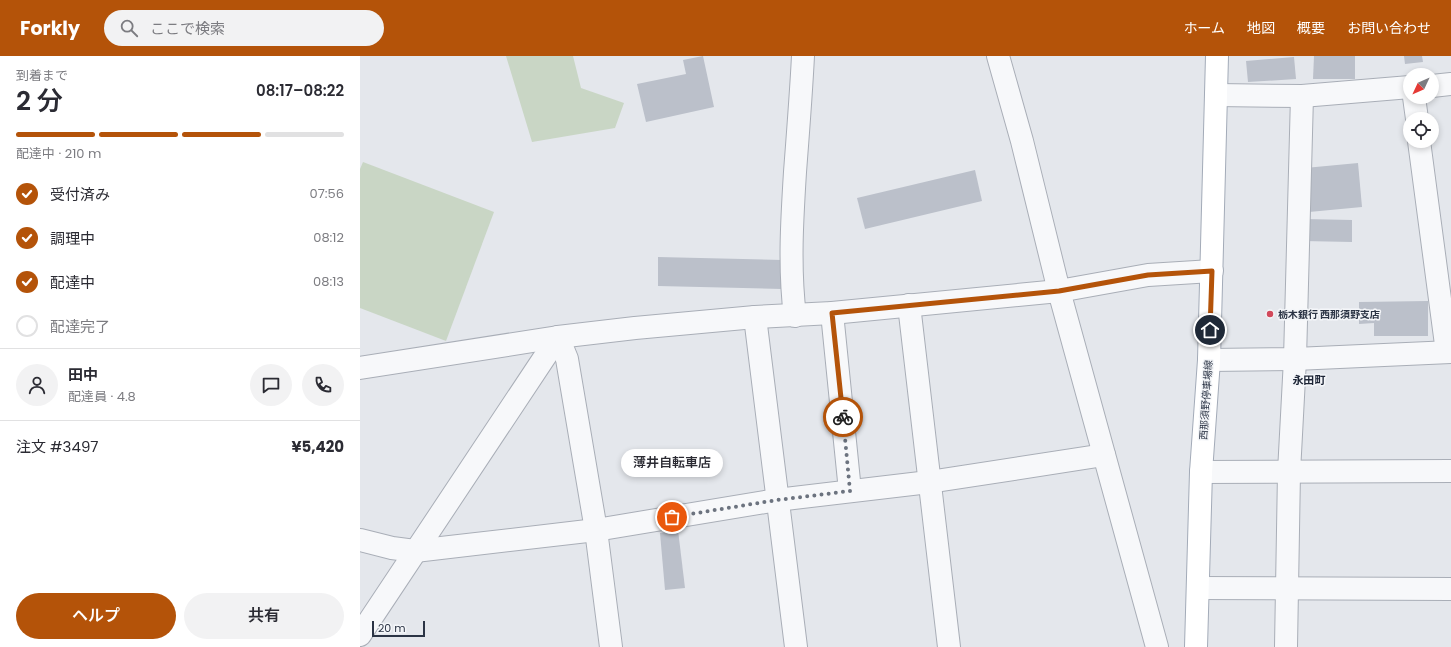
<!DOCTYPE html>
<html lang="ja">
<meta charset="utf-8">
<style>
:root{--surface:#fff;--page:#f2f2f3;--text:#2b2b33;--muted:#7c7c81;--line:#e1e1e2;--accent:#b45309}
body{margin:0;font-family:Poppins,"Noto Sans JP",sans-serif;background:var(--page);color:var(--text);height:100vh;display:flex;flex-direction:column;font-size:15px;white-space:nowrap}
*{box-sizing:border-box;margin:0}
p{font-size:13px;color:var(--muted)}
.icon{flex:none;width:22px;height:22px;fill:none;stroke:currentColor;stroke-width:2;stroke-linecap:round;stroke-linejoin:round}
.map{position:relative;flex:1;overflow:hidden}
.details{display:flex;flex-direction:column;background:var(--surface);width:360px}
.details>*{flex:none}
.needle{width:26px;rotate:226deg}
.tools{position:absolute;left:1043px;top:12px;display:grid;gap:8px}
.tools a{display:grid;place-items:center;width:36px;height:36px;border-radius:50%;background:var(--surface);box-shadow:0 2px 6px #0003;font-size:20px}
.scale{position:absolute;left:12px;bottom:10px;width:53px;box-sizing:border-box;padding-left:4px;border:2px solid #2b3445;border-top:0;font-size:11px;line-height:14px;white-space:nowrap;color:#2b3445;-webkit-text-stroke:3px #f4f6f9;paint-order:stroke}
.pin{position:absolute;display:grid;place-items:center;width:34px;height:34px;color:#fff;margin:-17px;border:2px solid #fff;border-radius:50%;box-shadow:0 1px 4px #0007}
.courier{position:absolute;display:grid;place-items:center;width:40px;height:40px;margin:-20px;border:3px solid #b45309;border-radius:50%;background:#fff;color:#222;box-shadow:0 1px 5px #0007}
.bubble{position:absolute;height:28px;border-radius:14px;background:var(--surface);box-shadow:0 2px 6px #0003;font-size:13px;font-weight:600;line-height:28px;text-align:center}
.head em{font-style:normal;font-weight:600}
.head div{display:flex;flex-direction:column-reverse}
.head{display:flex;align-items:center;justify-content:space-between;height:68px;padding:0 16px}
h1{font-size:26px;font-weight:600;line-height:30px}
.bar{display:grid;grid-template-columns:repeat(4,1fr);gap:6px 4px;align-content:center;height:48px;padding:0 16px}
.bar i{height:5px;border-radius:3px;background:var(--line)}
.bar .on{background:var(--accent)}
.bar p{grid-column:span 4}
.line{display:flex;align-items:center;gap:10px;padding:0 16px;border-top:1px solid var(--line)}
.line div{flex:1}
.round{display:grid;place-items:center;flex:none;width:42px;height:42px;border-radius:21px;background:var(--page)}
ol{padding:0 16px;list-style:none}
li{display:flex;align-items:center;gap:12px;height:44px}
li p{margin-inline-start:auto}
li .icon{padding:4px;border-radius:50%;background:var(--accent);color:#fff;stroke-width:4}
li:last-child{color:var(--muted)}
li i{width:22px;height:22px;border:2px solid var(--line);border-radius:50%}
.primary-button{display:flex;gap:8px;margin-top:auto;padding:8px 16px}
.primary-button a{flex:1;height:46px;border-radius:24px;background:var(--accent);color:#fff;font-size:16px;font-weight:600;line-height:46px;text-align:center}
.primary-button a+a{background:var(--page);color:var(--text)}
header{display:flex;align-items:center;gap:24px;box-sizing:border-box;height:56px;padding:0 20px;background:var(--accent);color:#fff}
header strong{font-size:19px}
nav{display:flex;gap:22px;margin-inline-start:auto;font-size:14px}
.search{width:280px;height:36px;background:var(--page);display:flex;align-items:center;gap:10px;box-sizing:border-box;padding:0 14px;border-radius:22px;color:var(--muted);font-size:15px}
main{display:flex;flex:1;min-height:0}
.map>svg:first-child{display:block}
</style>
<header>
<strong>Forkly</strong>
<div class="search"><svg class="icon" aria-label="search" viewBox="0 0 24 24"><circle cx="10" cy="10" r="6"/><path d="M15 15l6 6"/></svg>ここで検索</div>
<nav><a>ホーム</a><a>地図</a><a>概要</a><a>お問い合わせ</a></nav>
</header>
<main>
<section class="details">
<div class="head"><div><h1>2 分</h1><p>到着まで</p></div><em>08:17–08:22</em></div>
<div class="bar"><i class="on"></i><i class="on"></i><i class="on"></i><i></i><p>配達中 · 210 m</p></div>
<ol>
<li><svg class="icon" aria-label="check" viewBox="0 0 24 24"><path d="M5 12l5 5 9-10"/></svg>受付済み<p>07:56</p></li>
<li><svg class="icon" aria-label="check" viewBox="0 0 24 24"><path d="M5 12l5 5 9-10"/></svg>調理中<p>08:12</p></li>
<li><svg class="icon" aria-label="check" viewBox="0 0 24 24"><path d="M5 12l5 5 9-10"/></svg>配達中<p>08:13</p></li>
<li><i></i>配達完了</li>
</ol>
<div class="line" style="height:72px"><a class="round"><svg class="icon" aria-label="person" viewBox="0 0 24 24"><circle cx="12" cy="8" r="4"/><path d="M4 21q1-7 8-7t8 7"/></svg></a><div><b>田中</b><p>配達員 · 4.8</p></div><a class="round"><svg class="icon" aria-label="chat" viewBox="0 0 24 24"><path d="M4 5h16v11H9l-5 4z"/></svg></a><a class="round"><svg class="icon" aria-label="phone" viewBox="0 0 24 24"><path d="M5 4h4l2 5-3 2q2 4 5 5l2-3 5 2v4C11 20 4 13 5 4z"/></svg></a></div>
<div class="line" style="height:52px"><div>注文 #3497</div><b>¥5,420</b></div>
<div class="primary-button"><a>ヘルプ</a><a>共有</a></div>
</section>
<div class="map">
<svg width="1091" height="591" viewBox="0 0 1091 591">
<rect width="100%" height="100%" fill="#e4e7ec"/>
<g fill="#c9d6c5">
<path d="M 146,0 L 213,0 L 221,32 L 264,47 L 255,72 L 172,86 Z"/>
<path d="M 3,106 L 134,156 L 86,285 L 0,252 L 0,113 Z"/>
</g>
<g fill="#bbc0ca">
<path d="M 343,0 L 354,51 L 286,66 L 277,28 L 326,18 L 323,4 Z"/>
<path d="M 954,0 L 995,0 L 995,23 L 953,23 Z"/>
<path d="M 1044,0 L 1062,0 L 1063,6 L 1045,8 Z"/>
<path d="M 934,1 L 936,23 L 888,26 L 886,5 Z"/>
<path d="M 998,107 L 1002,151 L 949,156 L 945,112 Z"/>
<path d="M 615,114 L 622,145 L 505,173 L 497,142 Z"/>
<path d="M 944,163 L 992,164 L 992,186 L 943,185 Z"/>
<path d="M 298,201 L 422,204 L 422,233 L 298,230 Z"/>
<path d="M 1068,245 L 1068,280 L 1014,280 L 1014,267 L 999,268 L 999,246 Z"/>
<path d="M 318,474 L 325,532 L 305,534 L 300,477 Z"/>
</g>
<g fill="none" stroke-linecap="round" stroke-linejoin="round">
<defs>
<g id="minor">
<path d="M 638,0 L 662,85 L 699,235 L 797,591"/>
<path d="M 1072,30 L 1091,28"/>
<path d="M 856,39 L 942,40 L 1050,31"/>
<path d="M 1054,41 L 1057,63"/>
<path d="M 1059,85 L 1087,296"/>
<path d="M 549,249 L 589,591"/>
<path d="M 472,257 L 490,435"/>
<path d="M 435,260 C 429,212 432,164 435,116 C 438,77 441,39 443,0"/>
<path d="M 395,261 L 436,591"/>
<path d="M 198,281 L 207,303 L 236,474 L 251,591"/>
<path d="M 849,304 L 935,303 L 1091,296"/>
<path d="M 0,312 L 198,281 L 275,272 L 395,261 L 472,257 L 699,235 L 788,219 L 852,215"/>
<path d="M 841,416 L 1091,415"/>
<path d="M 0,484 L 32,492 L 55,495 L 236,474 L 417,444 L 569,426 L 744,399"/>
<path d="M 838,532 L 1091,533"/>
<path d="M 0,579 L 198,281"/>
<path d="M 926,591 L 929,416 L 935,303 L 942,40"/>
</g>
<path id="major" d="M 836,591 L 841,416 L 849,304 L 857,0"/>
</defs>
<use href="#minor" stroke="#a9aeb7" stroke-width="24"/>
<use href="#major" stroke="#a3abb8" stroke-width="24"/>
<use href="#minor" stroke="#f7f8fa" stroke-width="22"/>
<use href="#major" stroke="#fff" stroke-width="22"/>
</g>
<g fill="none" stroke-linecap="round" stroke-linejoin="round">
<path stroke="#6c737f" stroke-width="4" stroke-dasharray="0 7.2" d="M 312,461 L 417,444 L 490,435 L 483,361"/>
<path stroke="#b45309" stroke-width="5" d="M 483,361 L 472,257 L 699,235 L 788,219 L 852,215 L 850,274"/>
</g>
<circle fill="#d1495b" stroke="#f4f6f9" stroke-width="1.5" cx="910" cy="258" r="4"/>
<g text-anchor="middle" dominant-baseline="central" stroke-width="3" stroke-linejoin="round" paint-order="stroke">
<g font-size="10" font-weight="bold" fill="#2b3445" stroke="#f4f6f9" text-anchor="start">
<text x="918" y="258">栃木銀行 西那須野支店</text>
</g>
<g font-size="10" fill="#2b3445" stroke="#f4f6f9">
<text transform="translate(846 344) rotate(-86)">西那須野停車場線</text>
</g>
<g font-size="11" font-weight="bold" fill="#1d2536" stroke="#f4f6f9">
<text x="949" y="324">永田町</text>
</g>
</g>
</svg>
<div class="tools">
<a><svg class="needle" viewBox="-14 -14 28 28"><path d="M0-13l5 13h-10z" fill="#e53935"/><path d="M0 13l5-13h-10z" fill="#7c7c81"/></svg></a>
<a><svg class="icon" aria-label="locate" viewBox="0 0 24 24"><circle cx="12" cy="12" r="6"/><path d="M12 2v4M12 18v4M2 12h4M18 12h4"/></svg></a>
</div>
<div class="scale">20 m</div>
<div class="pin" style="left:312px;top:461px;background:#ea580c"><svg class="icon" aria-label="bag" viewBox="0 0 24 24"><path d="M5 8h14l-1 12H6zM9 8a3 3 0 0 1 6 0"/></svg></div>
<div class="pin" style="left:850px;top:274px;background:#1f2937"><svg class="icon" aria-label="home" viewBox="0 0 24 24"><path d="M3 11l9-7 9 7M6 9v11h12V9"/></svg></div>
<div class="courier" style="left:483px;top:361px"><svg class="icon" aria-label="bike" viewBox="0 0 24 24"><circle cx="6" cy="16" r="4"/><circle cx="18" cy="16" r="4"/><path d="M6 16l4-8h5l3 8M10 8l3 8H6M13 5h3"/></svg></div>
<div class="bubble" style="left:261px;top:393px;width:102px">薄井自転車店</div>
</div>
</main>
